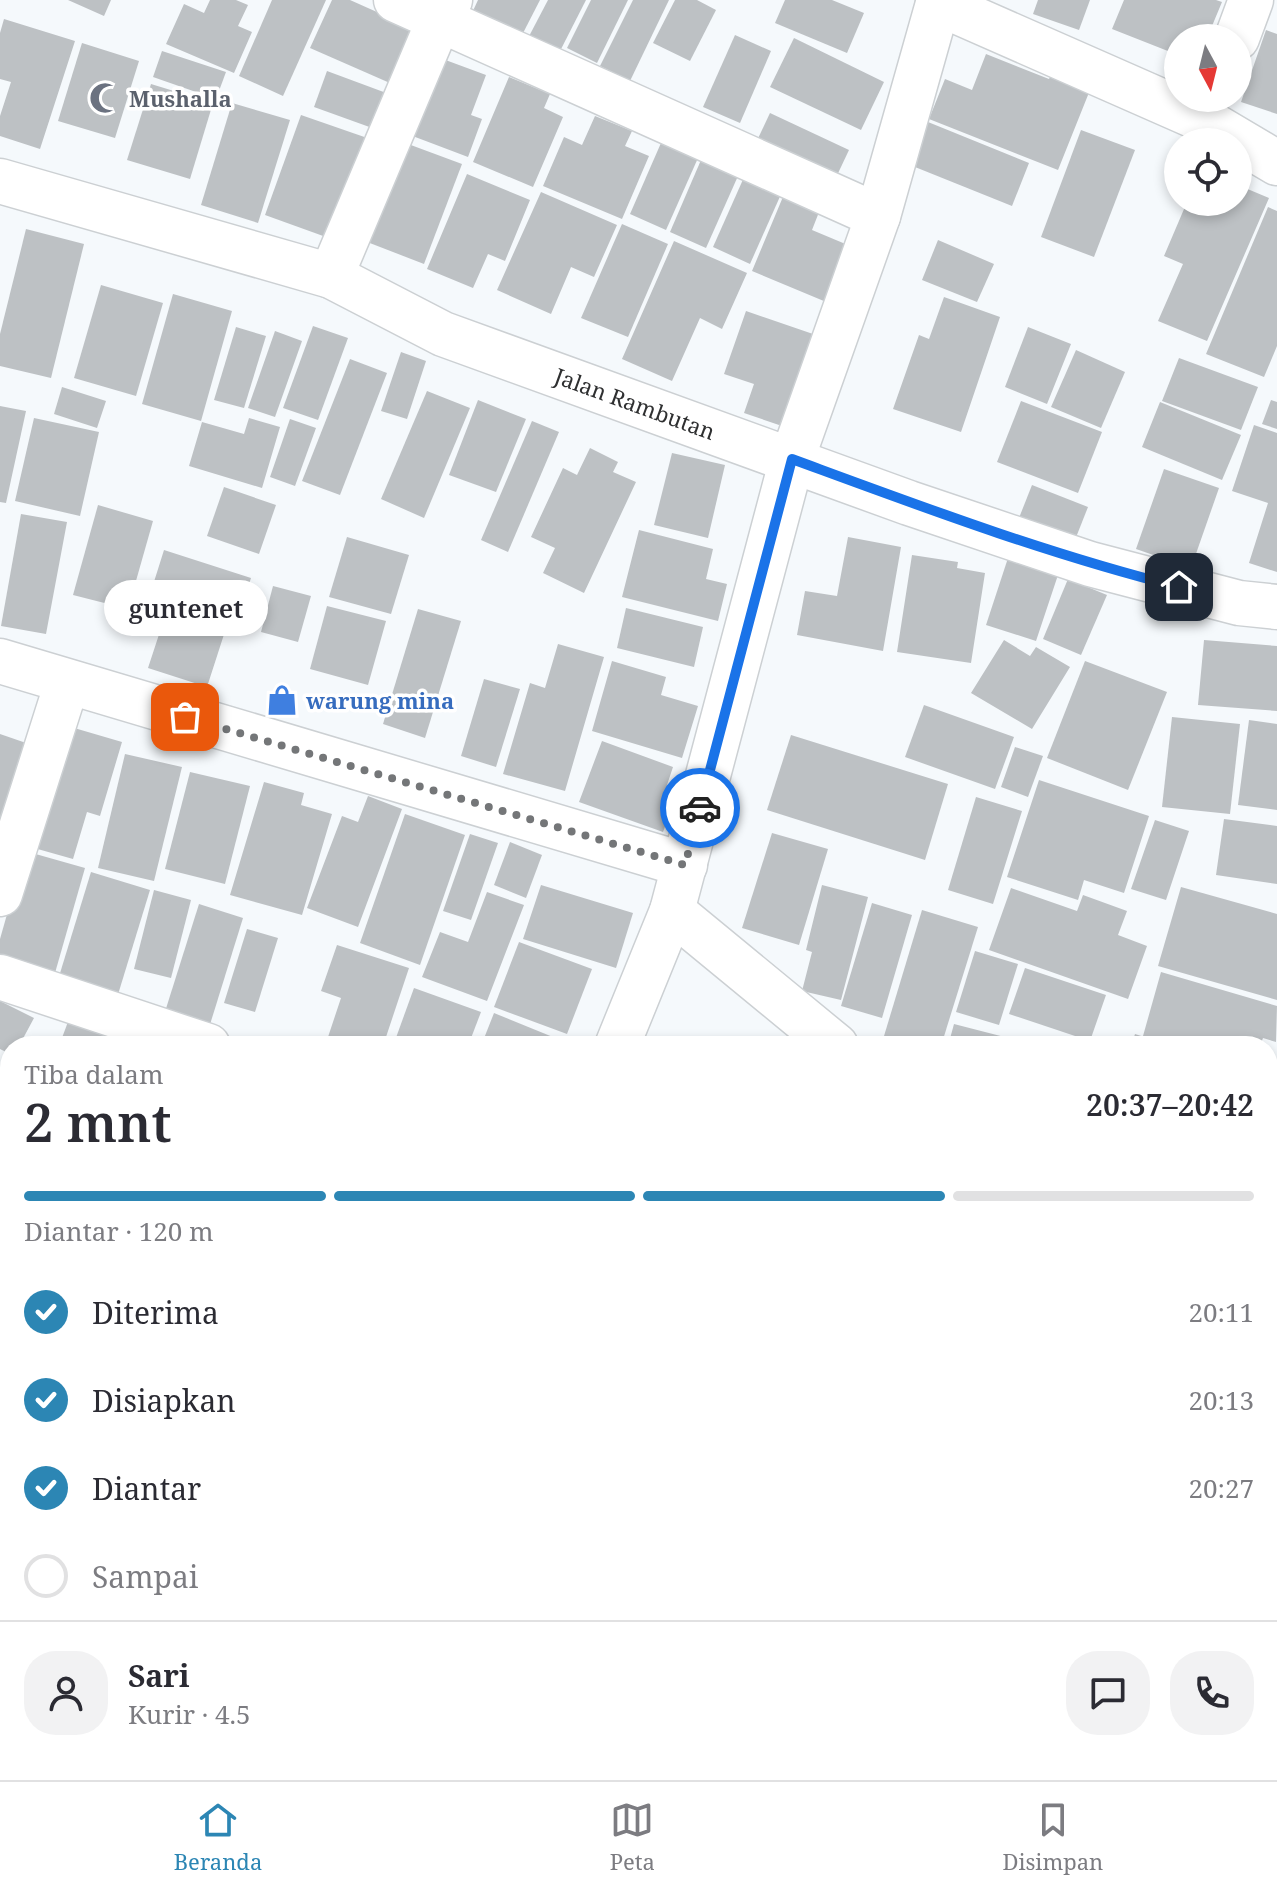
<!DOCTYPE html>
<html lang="id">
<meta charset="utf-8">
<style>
:root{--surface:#fff;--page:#f2f2f3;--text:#2b2b33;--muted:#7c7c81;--line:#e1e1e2;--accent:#2c86b4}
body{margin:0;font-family:"Noto Serif",serif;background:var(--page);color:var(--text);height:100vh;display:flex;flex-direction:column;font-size:30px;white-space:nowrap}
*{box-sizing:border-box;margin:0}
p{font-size:26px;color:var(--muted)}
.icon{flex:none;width:44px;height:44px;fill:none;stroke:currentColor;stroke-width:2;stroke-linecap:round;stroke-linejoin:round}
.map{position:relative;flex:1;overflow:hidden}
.sheet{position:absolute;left:0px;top:1036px;width:1278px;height:744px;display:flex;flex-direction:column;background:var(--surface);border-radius:32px 32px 0 0;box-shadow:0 4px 12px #0003}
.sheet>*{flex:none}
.needle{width:52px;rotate:173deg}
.buttons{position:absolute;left:1164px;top:24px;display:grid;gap:16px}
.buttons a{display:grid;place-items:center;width:88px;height:88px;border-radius:50%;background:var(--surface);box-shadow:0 4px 12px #0003;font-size:40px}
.pin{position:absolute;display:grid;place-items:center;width:68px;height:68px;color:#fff;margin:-34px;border-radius:16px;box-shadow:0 4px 12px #0006}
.courier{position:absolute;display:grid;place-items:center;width:80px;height:80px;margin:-40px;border:6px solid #1a73e8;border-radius:50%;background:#fff;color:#222;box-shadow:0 2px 10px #0007}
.bubble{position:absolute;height:56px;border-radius:28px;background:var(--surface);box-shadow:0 4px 12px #0003;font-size:26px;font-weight:600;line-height:56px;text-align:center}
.head em{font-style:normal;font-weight:600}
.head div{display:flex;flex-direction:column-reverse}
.head{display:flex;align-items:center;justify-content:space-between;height:136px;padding:0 24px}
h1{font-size:52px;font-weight:600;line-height:60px}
.bar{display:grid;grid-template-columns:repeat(4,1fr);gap:12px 8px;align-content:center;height:96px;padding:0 24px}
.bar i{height:10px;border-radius:6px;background:var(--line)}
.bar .on{background:var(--accent)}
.bar p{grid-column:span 4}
.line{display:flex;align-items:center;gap:20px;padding:0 24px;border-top:2px solid var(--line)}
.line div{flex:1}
.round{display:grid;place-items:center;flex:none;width:84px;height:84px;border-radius:32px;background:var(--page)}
ol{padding:0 24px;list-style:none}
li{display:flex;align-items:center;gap:24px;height:88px}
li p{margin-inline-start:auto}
li .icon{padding:8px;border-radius:50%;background:var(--accent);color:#fff;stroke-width:4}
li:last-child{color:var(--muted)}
li i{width:44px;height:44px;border:4px solid var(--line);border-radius:50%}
.tabs{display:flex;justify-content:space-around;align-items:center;height:112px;border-top:2px solid var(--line);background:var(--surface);font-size:22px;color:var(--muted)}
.tabs a{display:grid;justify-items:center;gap:4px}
.tabs .on{color:var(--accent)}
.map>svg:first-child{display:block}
</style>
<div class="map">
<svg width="1277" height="1780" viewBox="0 0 1277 1780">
<rect width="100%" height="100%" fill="#f5f9fc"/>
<g fill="#bdc1c4">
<path d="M 68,0 L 111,0 L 104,16 Z"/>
<path d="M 210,0 L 236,0 L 248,5 L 238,26 L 252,32 L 234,73 L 166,44 L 184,4 L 204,13 Z"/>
<path d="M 272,0 L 326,0 L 283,96 L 239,76 Z"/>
<path d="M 332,0 L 350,0 L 424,33 L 399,87 L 310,48 Z"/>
<path d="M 478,0 L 540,0 L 521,37 L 472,13 Z"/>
<path d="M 548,0 L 586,0 L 557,57 L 526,42 Z"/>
<path d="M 591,0 L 628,0 L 597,63 L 567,48 Z"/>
<path d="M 633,0 L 669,0 L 630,81 L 600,66 Z"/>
<path d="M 675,0 L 697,0 L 716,10 L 690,61 L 653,43 Z"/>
<path d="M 785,0 L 832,0 L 864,13 L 847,53 L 775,23 Z"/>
<path d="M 1038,0 L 1090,0 L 1079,30 L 1033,14 Z"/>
<path d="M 1124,0 L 1216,0 L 1222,2 L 1207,38 L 1178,38 L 1178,55 L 1112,29 Z"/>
<path d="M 4,19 L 75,41 L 40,149 L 0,136 L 0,116 L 11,82 L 0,79 L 0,33 Z"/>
<path d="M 1266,30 L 1277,34 L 1277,114 L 1241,102 Z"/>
<path d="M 735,35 L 771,51 L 740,123 L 703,107 Z"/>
<path d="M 794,38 L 884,82 L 861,130 L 770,87 Z"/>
<path d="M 82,43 L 139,61 L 115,138 L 58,121 Z"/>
<path d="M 162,51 L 226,72 L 216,99 L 153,77 Z"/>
<path d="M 986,54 L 1049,79 L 1051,75 L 1090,90 L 1058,170 L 929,119 L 945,79 L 972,90 Z"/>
<path d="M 432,55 L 486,75 L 471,115 L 482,119 L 468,157 L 402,132 Z"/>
<path d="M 327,71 L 389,94 L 375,129 L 314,107 Z"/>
<path d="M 509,77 L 550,94 L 544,108 L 563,117 L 533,187 L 473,162 Z"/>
<path d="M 151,84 L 213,103 L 190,179 L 127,160 Z"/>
<path d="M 232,103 L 290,120 L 258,223 L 201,205 Z"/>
<path d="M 770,113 L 849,150 L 832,186 L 753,149 Z"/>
<path d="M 301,115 L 373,140 L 337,241 L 265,215 Z"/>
<path d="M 595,116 L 632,131 L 625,146 L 649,156 L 622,219 L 543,186 L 564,137 L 582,145 Z"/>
<path d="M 928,122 L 1029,163 L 1012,206 L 910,165 Z"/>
<path d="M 1081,130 L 1135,150 L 1094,257 L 1041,237 Z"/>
<path d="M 400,141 L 462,164 L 424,264 L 362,240 Z"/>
<path d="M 661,143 L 698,158 L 666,230 L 630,214 Z"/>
<path d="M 701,160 L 738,176 L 706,248 L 670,232 Z"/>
<path d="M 467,174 L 530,200 L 505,261 L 488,254 L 473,288 L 427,269 Z"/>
<path d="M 745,175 L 782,192 L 750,264 L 713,247 Z"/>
<path d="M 1238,185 L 1269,198 L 1207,341 L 1158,321 L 1183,264 L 1164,256 L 1187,202 L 1238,202 Z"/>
<path d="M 541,192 L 617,225 L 594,277 L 571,267 L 551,314 L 497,290 Z"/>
<path d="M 785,192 L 821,207 L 812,230 L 855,248 L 831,304 L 752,271 Z"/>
<path d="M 1268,207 L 1277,211 L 1277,346 L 1264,377 L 1206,354 Z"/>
<path d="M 622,224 L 668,244 L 628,337 L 581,318 Z"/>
<path d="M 26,229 L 84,244 L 51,378 L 0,366 L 0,334 Z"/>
<path d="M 938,240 L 994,264 L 977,302 L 922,280 Z"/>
<path d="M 674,241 L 747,273 L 722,329 L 700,318 L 672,381 L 622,359 Z"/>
<path d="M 101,285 L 163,303 L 136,396 L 74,378 Z"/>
<path d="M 173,294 L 232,311 L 201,421 L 142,404 Z"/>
<path d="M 944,297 L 1000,317 L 961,432 L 893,409 L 919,335 L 929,339 Z"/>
<path d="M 746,311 L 813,334 L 782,426 L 744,413 L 754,384 L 724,374 Z"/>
<path d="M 313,326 L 348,338 L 318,420 L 283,408 Z"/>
<path d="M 236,327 L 266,336 L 244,408 L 214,400 Z"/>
<path d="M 1028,327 L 1071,344 L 1047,404 L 1005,387 Z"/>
<path d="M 275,331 L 302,341 L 275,417 L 248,408 Z"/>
<path d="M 1076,350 L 1125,372 L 1101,428 L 1051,407 Z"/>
<path d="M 401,352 L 426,361 L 407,419 L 381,411 Z"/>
<path d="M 1179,358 L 1258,387 L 1241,430 L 1162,401 Z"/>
<path d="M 350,359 L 387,373 L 340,495 L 302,481 Z"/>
<path d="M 62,387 L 106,401 L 97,428 L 54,414 Z"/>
<path d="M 427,391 L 470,408 L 424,518 L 381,499 Z"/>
<path d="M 478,400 L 526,419 L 496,492 L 449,475 Z"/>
<path d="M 1271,400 L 1277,402 L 1277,429 L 1262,424 Z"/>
<path d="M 1021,401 L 1102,432 L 1078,493 L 997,462 Z"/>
<path d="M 1160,402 L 1241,435 L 1222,480 L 1142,447 Z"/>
<path d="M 0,406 L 26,411 L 6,503 L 0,502 Z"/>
<path d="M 34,418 L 99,432 L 80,516 L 15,501 Z"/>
<path d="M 249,418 L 280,427 L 262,488 L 189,466 L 202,422 L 244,434 Z"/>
<path d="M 290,419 L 316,428 L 295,486 L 270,477 Z"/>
<path d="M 532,421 L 559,432 L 508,552 L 481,540 Z"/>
<path d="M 1254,425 L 1277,433 L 1277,572 L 1249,563 L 1268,503 L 1232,491 Z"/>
<path d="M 590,448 L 618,462 L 613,472 L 636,482 L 584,593 L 543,573 L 555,548 L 531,537 L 563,468 L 577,475 Z"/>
<path d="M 672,453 L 725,465 L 708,538 L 654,525 Z"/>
<path d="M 1164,469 L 1219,488 L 1191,568 L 1136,549 Z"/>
<path d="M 1032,485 L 1088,507 L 1073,545 L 1017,523 Z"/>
<path d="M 224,487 L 276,505 L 259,554 L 207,536 Z"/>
<path d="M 98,505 L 153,521 L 128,609 L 73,595 Z"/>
<path d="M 21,514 L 67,522 L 46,634 L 1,626 Z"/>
<path d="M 639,530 L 713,549 L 706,579 L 727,584 L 718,621 L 622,597 Z"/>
<path d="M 347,537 L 409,555 L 391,614 L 329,597 Z"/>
<path d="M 848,537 L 901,547 L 883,651 L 797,635 L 805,591 L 837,596 Z"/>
<path d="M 164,550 L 251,578 L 236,625 L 228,622 L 207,687 L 148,668 L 167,610 L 147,604 Z"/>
<path d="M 912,555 L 958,562 L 957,568 L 985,573 L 971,663 L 897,652 Z"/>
<path d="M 1008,558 L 1058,575 L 1036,641 L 986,625 Z"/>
<path d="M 1068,579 L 1107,595 L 1081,655 L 1043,639 Z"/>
<path d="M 273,586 L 311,596 L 298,642 L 261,632 Z"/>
<path d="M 327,606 L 386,621 L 368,685 L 310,669 Z"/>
<path d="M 626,608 L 703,627 L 694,667 L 617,648 Z"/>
<path d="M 418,609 L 461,621 L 425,738 L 383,724 Z"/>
<path d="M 1004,640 L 1030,656 L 1036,647 L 1070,667 L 1032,729 L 971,693 Z"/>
<path d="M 1204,640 L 1277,646 L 1277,711 L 1198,705 Z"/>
<path d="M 558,644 L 604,657 L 565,791 L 503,774 L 530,683 L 545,688 Z"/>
<path d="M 612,661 L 666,677 L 661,695 L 698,706 L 682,758 L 592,731 Z"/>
<path d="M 1085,661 L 1167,692 L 1128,790 L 1047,758 Z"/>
<path d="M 484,679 L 520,689 L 496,767 L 461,756 Z"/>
<path d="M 924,705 L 1014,737 L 995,789 L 905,757 Z"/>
<path d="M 1172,717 L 1240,724 L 1230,814 L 1162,807 Z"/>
<path d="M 1249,720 L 1277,724 L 1277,810 L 1238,805 Z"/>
<path d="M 64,725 L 122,742 L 100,816 L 87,812 L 73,859 L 27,846 Z"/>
<path d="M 0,734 L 29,744 L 0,826 Z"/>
<path d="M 791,735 L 948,784 L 925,860 L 767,810 Z"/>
<path d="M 602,741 L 673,767 L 664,794 L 676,798 L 663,832 L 579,802 Z"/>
<path d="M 1015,747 L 1043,756 L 1028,797 L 1001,787 Z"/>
<path d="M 125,754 L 182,767 L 154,881 L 98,868 Z"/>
<path d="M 190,772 L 250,786 L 225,884 L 165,869 Z"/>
<path d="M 1039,780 L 1149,816 L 1124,893 L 1084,880 L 1078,900 L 1007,877 Z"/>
<path d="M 264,782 L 304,793 L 301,805 L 332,814 L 302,915 L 230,895 Z"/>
<path d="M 368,796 L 402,809 L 358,927 L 307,908 L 342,816 L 358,822 Z"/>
<path d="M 976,797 L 1022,811 L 993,904 L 948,890 Z"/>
<path d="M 405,814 L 465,835 L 420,965 L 360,943 Z"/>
<path d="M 1224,819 L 1277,826 L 1277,884 L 1216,875 Z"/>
<path d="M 1155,820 L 1189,831 L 1166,900 L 1131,889 Z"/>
<path d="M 772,833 L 828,849 L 799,945 L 742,928 Z"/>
<path d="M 470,834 L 498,843 L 471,920 L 443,911 Z"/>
<path d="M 510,842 L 542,855 L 526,898 L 494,885 Z"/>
<path d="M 25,851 L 85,868 L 53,980 L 0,964 L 0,939 Z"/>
<path d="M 91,872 L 150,890 L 116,1001 L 57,983 Z"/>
<path d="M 541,885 L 633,913 L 616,968 L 523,939 Z"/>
<path d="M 822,885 L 868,897 L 841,1000 L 802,991 L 812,952 L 806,950 Z"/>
<path d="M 1181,887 L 1277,914 L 1277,1000 L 1158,966 Z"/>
<path d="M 1011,888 L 1077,911 L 1083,895 L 1127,911 L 1118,935 L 1147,946 L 1128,999 L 989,950 Z"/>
<path d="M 154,890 L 191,900 L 171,978 L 134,969 Z"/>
<path d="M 487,892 L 524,905 L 487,1001 L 422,977 L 440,932 L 468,942 Z"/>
<path d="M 872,903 L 912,915 L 882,1018 L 841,1006 Z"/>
<path d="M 199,904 L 243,918 L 208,1031 L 163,1018 Z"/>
<path d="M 922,910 L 978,927 L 941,1046 L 881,1046 Z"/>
<path d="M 247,929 L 278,938 L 255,1012 L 224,1003 Z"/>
<path d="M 519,942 L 592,969 L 567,1034 L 494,1007 Z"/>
<path d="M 337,945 L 409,968 L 383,1046 L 325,1046 L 341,998 L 321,991 Z"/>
<path d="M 975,951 L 1018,964 L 999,1025 L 956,1012 Z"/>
<path d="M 1025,968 L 1106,995 L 1090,1041 L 1009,1014 Z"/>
<path d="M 1161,972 L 1277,1006 L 1276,1042 L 1263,1038 L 1260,1046 L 1206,1046 L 1189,1041 L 1188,1046 L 1180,1046 L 1143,1036 Z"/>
<path d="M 414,988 L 481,1012 L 468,1046 L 393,1046 Z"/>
<path d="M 0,1001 L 34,1018 L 19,1046 L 10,1046 L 10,1054 L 0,1049 Z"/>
<path d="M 494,1013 L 575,1046 L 481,1046 Z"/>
<path d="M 69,1019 L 109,1033 L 104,1046 L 59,1046 Z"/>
<path d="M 954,1024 L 1028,1043 L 1027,1046 L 948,1046 Z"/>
<path d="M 1135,1034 L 1169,1045 L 1169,1046 L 1131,1046 Z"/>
<path d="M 9,1081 L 10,1081 L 10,1125 L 0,1112 Z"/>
<path d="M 0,1133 L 10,1137 L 10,1164 L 0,1190 Z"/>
<path d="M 10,1181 L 10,1221 L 0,1218 Z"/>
<path d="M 0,1225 L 10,1228 L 10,1306 L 0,1302 Z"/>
<path d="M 1268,1257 L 1277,1259 L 1277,1300 L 1268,1298 Z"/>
<path d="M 2,1308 L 10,1311 L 10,1341 L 0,1338 Z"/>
<path d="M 0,1342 L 10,1346 L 10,1382 L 0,1379 Z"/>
<path d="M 1268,1358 L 1277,1360 L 1277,1426 L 1269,1459 Z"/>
<path d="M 10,1431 L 10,1582 L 0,1602 L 0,1451 Z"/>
<path d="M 1268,1478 L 1277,1480 L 1277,1556 L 1268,1554 Z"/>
<path d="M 0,1623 L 10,1628 L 10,1770 L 21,1770 L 16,1780 L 0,1779 Z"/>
<path d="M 120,1770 L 300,1770 L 322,1780 L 134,1780 L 118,1773 Z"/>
<path d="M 601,1770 L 645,1770 L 656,1780 L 591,1780 Z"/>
<path d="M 658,1770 L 690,1770 L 683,1780 L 671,1780 Z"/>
<path d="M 698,1770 L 717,1770 L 731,1780 L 691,1780 Z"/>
<path d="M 787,1770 L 796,1770 L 811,1780 L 780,1780 Z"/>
<path d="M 851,1770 L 970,1770 L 981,1775 L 979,1780 L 846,1780 Z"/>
<path d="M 1117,1770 L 1175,1770 L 1172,1780 L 1114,1780 Z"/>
<path d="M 1179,1770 L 1207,1770 L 1204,1780 L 1176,1780 Z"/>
</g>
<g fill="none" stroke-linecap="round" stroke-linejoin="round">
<defs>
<g id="minor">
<path d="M 396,0 L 878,216"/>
<path d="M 938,3 L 1206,121 L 1277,163"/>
<path d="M 1237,38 L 1251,0"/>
<path d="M 0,181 L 331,276 L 443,334 L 909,503 L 1090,564 L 1239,603 L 1277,607"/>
<path d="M 331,276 L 439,20 L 450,0"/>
<path d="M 0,661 L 685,865"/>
<path d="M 0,894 L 67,683"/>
<path d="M 672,911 L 836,1046"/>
<path d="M 0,977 L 208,1046"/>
<path d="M 617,1046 L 672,911 L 792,459 L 878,216 L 939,0"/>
<path d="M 0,1126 L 10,1130"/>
<path d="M 1268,1163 L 1277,1141"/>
<path d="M 1268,1323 L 1277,1326"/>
<path d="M 0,1424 L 10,1405"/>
<path d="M 1268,1761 L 1277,1764"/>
<path d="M 413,1770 L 414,1780"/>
<path d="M 567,1780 L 581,1770"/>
<path d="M 1043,1780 L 1046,1770"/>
</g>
</defs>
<use href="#minor" stroke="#ccd0d3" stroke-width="47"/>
<use href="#minor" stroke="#fff" stroke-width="44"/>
</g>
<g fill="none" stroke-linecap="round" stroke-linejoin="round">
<path stroke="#747678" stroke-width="8" stroke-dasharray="0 14.4" d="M 185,717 L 685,865 L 700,808"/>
<path stroke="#1a73e8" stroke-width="10" d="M 700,808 L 792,459 C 920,506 1047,554 1179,587"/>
</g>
<defs>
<symbol id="mosque-bare" viewBox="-9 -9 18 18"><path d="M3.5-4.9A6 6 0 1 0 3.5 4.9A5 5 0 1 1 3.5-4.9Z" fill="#6b7280" stroke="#fff" stroke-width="2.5" paint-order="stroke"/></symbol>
<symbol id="shop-bare" viewBox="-9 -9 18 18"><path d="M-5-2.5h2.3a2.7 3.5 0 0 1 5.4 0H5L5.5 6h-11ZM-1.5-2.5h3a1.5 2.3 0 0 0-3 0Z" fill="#3f7fe0" stroke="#fff" stroke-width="2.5" paint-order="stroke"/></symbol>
</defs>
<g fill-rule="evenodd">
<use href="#mosque-bare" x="83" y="76" width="44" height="44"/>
<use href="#shop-bare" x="260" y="678" width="44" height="44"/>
</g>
<g text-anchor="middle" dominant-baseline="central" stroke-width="7" stroke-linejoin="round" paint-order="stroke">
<g font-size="22" font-weight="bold" fill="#5b616d" stroke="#fff" text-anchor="start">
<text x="129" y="98">Mushalla</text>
</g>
<g font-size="22" fill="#2f3031" stroke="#fff">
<text transform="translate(635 403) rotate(20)">Jalan Rambutan</text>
</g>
<g font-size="22" font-weight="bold" fill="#366cbe" stroke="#fff" text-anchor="start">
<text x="306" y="700">warung mina</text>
</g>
</g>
</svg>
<div class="buttons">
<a><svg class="needle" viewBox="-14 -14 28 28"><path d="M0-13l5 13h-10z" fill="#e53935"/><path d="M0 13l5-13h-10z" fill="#7c7c81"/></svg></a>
<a><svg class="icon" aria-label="locate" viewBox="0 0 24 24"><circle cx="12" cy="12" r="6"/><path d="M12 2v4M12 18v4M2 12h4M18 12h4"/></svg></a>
</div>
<div class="pin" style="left:185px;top:717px;background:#ea580c"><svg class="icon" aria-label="bag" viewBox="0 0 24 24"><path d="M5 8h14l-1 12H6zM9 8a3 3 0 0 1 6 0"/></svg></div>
<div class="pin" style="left:1179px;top:587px;background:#1f2937"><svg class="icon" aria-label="home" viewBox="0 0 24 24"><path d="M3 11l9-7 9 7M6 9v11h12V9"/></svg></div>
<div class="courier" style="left:700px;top:808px"><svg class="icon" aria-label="car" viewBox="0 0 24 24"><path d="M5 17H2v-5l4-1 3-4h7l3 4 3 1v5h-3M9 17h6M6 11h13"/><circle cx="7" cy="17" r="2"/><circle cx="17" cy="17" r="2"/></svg></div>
<div class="bubble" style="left:104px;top:580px;width:164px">guntenet</div>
<section class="sheet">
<div class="head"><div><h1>2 mnt</h1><p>Tiba dalam</p></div><em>20:37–20:42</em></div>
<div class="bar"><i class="on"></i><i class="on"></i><i class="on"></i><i></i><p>Diantar · 120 m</p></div>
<ol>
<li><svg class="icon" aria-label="check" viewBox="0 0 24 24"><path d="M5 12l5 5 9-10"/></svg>Diterima<p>20:11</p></li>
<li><svg class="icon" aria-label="check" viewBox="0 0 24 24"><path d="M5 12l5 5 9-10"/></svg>Disiapkan<p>20:13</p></li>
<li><svg class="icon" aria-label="check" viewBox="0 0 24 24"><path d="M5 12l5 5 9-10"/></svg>Diantar<p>20:27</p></li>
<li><i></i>Sampai</li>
</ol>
<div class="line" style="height:144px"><a class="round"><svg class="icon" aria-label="person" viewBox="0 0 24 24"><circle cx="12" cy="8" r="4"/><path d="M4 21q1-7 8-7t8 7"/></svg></a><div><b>Sari</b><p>Kurir · 4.5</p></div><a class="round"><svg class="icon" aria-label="chat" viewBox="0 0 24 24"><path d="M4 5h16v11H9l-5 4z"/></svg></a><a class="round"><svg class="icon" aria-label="phone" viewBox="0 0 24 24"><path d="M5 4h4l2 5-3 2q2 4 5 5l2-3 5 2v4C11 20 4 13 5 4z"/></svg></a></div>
</section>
</div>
<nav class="tabs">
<a class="on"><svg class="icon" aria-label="home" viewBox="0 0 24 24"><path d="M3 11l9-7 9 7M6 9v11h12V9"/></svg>Beranda</a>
<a><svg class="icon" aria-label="map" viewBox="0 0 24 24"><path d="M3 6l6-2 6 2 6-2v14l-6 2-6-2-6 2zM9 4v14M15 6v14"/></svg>Peta</a>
<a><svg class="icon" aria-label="saved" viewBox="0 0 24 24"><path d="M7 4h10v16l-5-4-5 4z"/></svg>Disimpan</a>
</nav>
